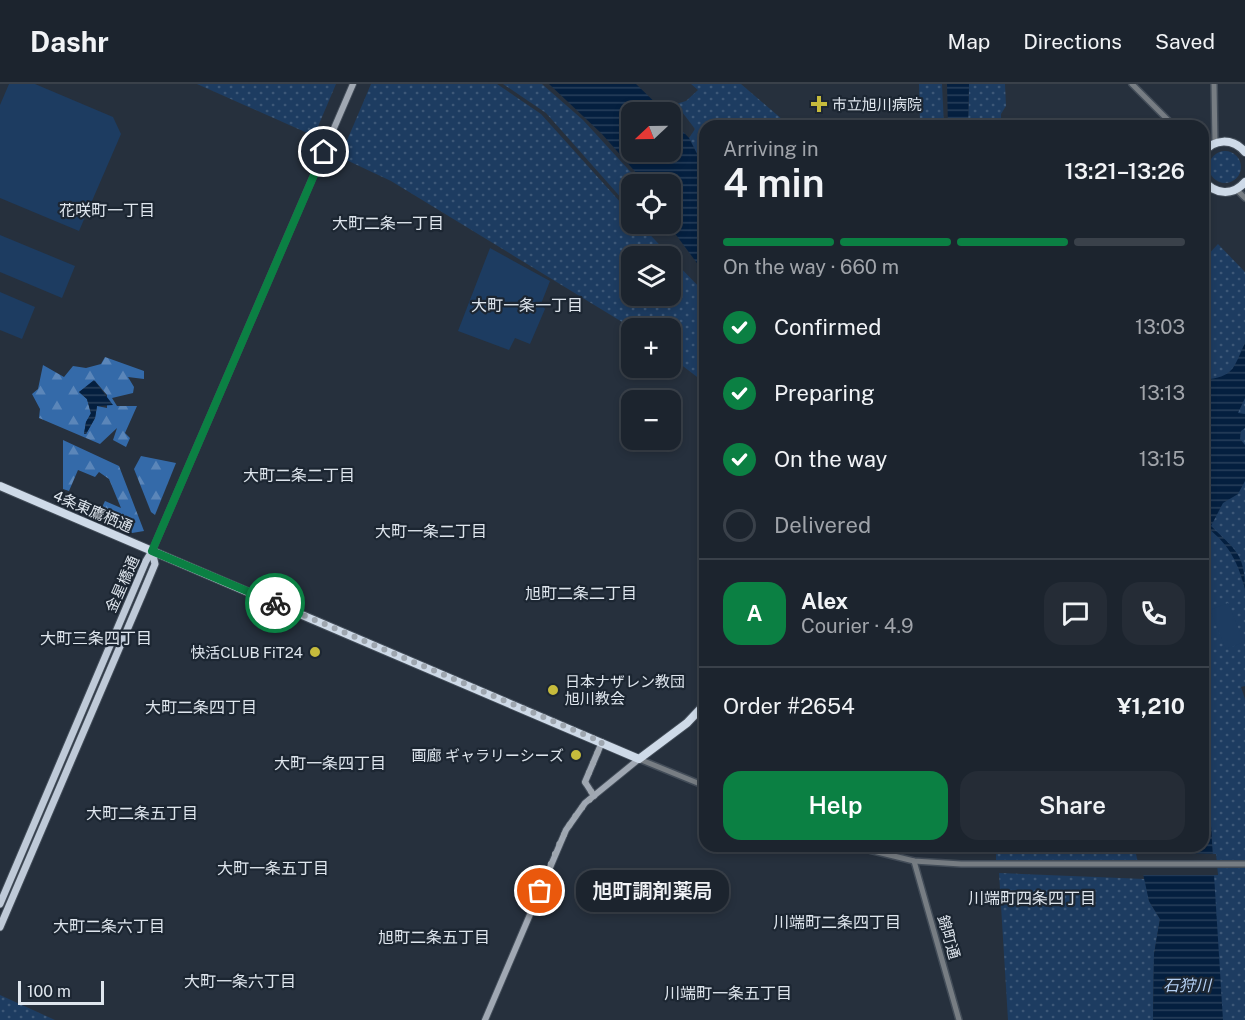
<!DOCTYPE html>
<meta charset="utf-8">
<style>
:root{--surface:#1c242e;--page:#252c36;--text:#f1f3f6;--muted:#a0a4aa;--line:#3a414a;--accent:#0b8043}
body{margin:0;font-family:"Public Sans","Noto Sans JP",sans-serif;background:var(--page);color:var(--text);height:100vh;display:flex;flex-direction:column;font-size:22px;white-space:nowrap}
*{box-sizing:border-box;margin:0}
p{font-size:20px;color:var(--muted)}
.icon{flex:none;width:33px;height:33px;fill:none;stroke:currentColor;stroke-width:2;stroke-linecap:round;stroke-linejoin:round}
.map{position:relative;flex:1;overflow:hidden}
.sheet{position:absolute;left:699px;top:36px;width:510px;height:732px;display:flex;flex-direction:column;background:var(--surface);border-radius:18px;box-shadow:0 3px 9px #0003,0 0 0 2px var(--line)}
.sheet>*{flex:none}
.needle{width:39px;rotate:248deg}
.tools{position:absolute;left:621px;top:18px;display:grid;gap:12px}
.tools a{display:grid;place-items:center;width:60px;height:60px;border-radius:12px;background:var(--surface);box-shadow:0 3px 9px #0003,0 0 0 2px var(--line);font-size:30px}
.scale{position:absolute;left:18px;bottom:15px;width:86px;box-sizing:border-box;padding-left:6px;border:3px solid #dee5ed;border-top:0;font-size:16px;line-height:21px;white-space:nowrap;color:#dee5ed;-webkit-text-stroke:4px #1c2632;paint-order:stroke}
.pin{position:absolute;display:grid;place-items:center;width:51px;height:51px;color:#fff;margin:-26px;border:3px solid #fff;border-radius:50%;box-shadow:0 2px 6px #0007}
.courier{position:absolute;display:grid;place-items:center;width:60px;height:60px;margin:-30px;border:4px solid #0b8043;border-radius:50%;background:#fff;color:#222;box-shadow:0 2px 8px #0007}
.bubble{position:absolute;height:42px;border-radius:18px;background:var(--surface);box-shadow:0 3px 9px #0003,0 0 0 2px var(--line);font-size:20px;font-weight:600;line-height:42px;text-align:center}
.overview em{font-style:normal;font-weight:600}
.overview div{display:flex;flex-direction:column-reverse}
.overview{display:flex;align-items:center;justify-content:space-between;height:102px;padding:0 24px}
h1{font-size:39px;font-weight:600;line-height:45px}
.bar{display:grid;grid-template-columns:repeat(4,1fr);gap:9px 6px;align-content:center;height:72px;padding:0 24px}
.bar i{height:8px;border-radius:4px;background:var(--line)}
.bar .selected{background:var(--accent)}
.bar p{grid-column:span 4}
.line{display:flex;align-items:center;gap:15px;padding:0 24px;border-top:2px solid var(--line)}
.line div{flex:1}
.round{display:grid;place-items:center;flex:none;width:63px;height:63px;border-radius:18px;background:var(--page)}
ol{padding:0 24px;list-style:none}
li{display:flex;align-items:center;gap:18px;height:66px}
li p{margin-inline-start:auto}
li .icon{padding:6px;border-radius:50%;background:var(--accent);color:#fff;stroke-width:4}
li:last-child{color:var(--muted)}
li i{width:33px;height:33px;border:3px solid var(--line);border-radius:50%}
.primary-button{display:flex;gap:12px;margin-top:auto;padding:12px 24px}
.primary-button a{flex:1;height:69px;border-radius:18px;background:var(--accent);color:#fff;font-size:24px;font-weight:600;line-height:69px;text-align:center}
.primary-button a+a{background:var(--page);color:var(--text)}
header{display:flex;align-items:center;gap:36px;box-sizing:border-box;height:84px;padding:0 30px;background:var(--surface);border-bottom:2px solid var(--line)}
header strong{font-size:28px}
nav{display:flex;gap:33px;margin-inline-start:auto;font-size:21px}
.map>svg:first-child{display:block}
</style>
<header>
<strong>Dashr</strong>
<nav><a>Map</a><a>Directions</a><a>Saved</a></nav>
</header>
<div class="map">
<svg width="1245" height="936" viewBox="0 0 1245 936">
<defs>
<pattern id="green-dots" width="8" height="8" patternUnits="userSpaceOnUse" patternTransform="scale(1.5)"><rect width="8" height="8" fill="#1d3c61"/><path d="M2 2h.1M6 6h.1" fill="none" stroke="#3d5878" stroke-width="1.8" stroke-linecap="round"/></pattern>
<pattern id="forest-firs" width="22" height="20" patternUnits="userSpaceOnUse" patternTransform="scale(1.5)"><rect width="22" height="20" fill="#346aa9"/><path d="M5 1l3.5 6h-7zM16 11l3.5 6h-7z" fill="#5b86b9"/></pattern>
<pattern id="water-rules" width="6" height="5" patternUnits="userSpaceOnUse" patternTransform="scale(1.5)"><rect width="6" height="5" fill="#041f3f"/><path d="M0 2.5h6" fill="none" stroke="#283f5b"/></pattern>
</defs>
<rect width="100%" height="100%" fill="#26303d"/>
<g fill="url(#green-dots)">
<path d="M 197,0 L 336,0 L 314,52 Z"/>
<path d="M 371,0 L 497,0 L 541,30 L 631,130 L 632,140 L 640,140 L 670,172 L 632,172 L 632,212 L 670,212 L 670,173 L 705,209 L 705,299 L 671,273 L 670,244 L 632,244 L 391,97 L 340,73 Z"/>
<path d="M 503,0 L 542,0 L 583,36 L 639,97 L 641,100 L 632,100 L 631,125 L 546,29 Z"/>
<path d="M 691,0 L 741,0 L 790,42 L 705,42 L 705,86 L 689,54 L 695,45 L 676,20 L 686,17 L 698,6 Z"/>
<path d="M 919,0 L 942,0 L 944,42 L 920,42 Z"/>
<path d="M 969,0 L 1005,0 L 1006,22 L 1001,30 L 1001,42 L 968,42 Z"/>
<circle cx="1225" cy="83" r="16"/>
<path d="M 1218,160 L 1245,188 L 1245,602 L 1241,603 L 1245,615 L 1245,936 L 1221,936 L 1211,742 L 1203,709 L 1203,176 Z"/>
<path d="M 996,762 L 1139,762 L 1144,780 L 996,781 Z"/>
<path d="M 999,789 L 1145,795 L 1149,817 L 1160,835 L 1154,870 L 1153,936 L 1008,936 Z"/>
<path d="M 0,911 L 55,936 L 0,936 Z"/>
</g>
<g fill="url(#forest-firs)" fill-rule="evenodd">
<path d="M 105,273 L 144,287 L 144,295 L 128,293 L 134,303 L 133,309 L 112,314 L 117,322 L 137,322 L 125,349 L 130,354 L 126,363 L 113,356 L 117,344 L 100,360 L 39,334 L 40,325 L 32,310 L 38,305 L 43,281 L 64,293 L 73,282 L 86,284 L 101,280 ZM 95,297 L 107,311 L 107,324 L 97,322 L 95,334 L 86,350 L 84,350 L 86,338 L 91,330 L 87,315 L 79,308 Z"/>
<path d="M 63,356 L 119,382 L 144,447 L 132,449 L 97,434 L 105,417 L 121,424 L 109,395 L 99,388 L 95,393 L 78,386 L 69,407 L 63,405 Z"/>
<path d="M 141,372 L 176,379 L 155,431 L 151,428 L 134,385 Z"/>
</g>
<g fill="#1d3c61">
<path d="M 9,0 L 35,0 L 113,33 L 121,50 L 79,147 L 0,114 L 0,21 Z"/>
<path d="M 0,151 L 75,182 L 62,214 L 0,188 Z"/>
<path d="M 490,164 L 550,197 L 541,220 L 545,225 L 530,260 L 515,254 L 509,266 L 458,247 Z"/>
<path d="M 0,208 L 35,223 L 22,255 L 0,246 Z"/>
<path d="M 1228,519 L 1244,558 L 1226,565 L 1210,526 Z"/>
</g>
<g fill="url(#water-rules)">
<path d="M 549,0 L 636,0 L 665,28 L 632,28 L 632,68 L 670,68 L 671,35 L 689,54 L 705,86 L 705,190 L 668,140 L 670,140 L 670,100 L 646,100 L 602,50 Z"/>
<path d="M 947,0 L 969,0 L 968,42 L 948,42 Z"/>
<path d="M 1245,259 L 1245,314 L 1238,329 L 1245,330 L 1245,344 L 1241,347 L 1240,355 L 1245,361 L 1245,397 L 1238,410 L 1223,419 L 1211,442 C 1234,465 1245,469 1245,505 C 1238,479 1230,462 1209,445 L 1206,450 L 1203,447 L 1203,296 C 1235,293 1233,284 1245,259 Z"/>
<path d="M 94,296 L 113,321 L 97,322 L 95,334 L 86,350 L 84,350 L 86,338 L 91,329 L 87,315 L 79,308 Z"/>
<path d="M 1203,709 L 1211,742 L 1223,936 L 1153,936 L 1154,870 L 1160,835 L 1149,817 L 1137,762 L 1203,762 Z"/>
</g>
<path fill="#26303d" d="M 1174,769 L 1216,770 L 1218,791 L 1141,791 L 1136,770 Z"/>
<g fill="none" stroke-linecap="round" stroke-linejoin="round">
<defs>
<g id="tertiary">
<path d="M 1132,0 L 1174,42"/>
<path d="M 1214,0 L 1215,59"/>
<path d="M 1236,105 L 1245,114"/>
<path d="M 639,675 L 705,702"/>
<path d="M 853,762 L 914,777 L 961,780 L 1245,780"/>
<path d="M 914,777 L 959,936"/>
</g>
<g id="secondary">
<path d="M 152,467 L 353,0"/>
<path d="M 594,712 L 585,698 L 602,658"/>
<path d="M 485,936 L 566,746 L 585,719 L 639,675"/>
</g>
<g id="primary">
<path d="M 0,820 L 146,477 L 152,467"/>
<path d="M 0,843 L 142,511 L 155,480 L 152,467"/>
</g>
<g id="trunk">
<path d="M 1203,69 C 1214,54 1233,54 1245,68"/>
<path d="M 1203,96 C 1215,111 1233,112 1245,98"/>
<path d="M 0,402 L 639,675 L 687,639 L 705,620"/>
</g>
</defs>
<use href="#tertiary" stroke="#434d59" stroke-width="8"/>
<use href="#secondary" stroke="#434d59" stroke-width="8"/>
<use href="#primary" stroke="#434d59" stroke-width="9"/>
<use href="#trunk" stroke="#434d59" stroke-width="10"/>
<use href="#tertiary" stroke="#777d83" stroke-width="5"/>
<use href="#secondary" stroke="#a0a8b3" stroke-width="6"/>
<use href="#primary" stroke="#bfcad8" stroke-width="7"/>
<use href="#trunk" stroke="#cedae8" stroke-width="8"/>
</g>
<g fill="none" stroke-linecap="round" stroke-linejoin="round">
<path stroke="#9ea6af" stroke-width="6" stroke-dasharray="0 10.8" d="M 275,519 L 602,658 L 585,698 L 594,712 C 565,736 554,773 540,807"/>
<path stroke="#0b8043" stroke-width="8" d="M 275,519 L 152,467 L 324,68"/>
</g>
<g fill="#c6bb3c" stroke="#1c2632" stroke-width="2">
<path d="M816 11h6v6h6v6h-6v6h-6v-6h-6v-6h6z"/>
<circle cx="315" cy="568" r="6"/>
<circle cx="553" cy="606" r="6"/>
<circle cx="576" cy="671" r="6"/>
</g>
<g text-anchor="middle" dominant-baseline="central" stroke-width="4.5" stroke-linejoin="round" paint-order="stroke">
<g font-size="15" fill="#dee5ed" stroke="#1c2632" text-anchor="start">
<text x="832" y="20">市立旭川病院</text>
<text x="303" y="568" text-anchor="end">快活CLUB FiT24</text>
<text x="565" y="597">日本ナザレン教団<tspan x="565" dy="17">旭川教会</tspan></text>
<text x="564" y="671" text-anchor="end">画廊 ギャラリーシーズ</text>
</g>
<g font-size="15" fill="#dee5ed" stroke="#1c2632">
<text transform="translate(93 427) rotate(23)">4条東鷹栖通</text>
<text transform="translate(122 500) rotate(-66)">金星橋通</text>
<text transform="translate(949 853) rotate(74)">錦町通</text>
</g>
<g font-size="16" fill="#dee5ed" stroke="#1c2632">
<text x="107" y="126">花咲町一丁目</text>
<text x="388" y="139">大町二条一丁目</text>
<text x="527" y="221">大町一条一丁目</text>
<text x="299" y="391">大町二条二丁目</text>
<text x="431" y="447">大町一条二丁目</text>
<text x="581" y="509">旭町二条二丁目</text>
<text x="96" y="554">大町三条四丁目</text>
<text x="201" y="623">大町二条四丁目</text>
<text x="330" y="679">大町一条四丁目</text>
<text x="142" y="729">大町二条五丁目</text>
<text x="273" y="784">大町一条五丁目</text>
<text x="1032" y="814">川端町四条四丁目</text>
<text x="837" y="838">川端町二条四丁目</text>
<text x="109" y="842">大町二条六丁目</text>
<text x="434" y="853">旭町二条五丁目</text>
<text x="240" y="897">大町一条六丁目</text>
<text x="728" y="909">川端町一条五丁目</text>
</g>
<g font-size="16" font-style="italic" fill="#b5d1f5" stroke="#1c2632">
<text x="1187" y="901">石狩川</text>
</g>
</g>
</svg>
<div class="tools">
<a><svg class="needle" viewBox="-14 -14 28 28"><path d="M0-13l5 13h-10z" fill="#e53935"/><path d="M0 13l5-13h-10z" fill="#a0a4aa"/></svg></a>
<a><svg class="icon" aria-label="locate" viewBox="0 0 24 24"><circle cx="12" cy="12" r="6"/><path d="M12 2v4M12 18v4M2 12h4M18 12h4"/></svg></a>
<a><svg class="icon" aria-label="layers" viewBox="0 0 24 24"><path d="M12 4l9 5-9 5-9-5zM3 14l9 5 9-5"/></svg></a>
<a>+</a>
<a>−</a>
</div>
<div class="scale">100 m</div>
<div class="pin" style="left:540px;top:807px;background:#ea580c"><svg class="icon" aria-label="bag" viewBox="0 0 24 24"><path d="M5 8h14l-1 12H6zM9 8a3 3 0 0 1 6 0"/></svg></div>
<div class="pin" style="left:324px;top:68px;background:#1f2937"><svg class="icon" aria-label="home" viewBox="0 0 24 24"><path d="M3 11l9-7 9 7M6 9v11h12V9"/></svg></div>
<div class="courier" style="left:275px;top:519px"><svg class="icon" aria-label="bike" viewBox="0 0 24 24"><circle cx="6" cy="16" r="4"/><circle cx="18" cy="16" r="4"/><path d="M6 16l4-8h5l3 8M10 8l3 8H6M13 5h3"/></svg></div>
<div class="bubble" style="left:576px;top:786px;width:153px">旭町調剤薬局</div>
<section class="sheet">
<div class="overview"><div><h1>4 min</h1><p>Arriving in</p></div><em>13:21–13:26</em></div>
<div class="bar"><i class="selected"></i><i class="selected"></i><i class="selected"></i><i></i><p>On the way · 660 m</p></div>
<ol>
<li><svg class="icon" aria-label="check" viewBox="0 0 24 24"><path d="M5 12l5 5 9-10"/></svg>Confirmed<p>13:03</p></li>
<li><svg class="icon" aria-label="check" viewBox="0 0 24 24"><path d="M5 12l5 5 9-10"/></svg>Preparing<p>13:13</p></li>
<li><svg class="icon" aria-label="check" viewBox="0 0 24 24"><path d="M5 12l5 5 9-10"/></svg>On the way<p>13:15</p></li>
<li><i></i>Delivered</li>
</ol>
<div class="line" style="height:108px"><b class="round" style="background:var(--accent);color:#fff">A</b><div><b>Alex</b><p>Courier · 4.9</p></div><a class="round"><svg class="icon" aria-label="chat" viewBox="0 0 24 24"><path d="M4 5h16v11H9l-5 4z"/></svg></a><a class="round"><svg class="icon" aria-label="phone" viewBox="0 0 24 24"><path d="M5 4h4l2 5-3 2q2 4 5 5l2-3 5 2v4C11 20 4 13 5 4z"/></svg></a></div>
<div class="line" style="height:78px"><div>Order #2654</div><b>¥1,210</b></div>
<div class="primary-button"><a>Help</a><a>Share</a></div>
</section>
</div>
